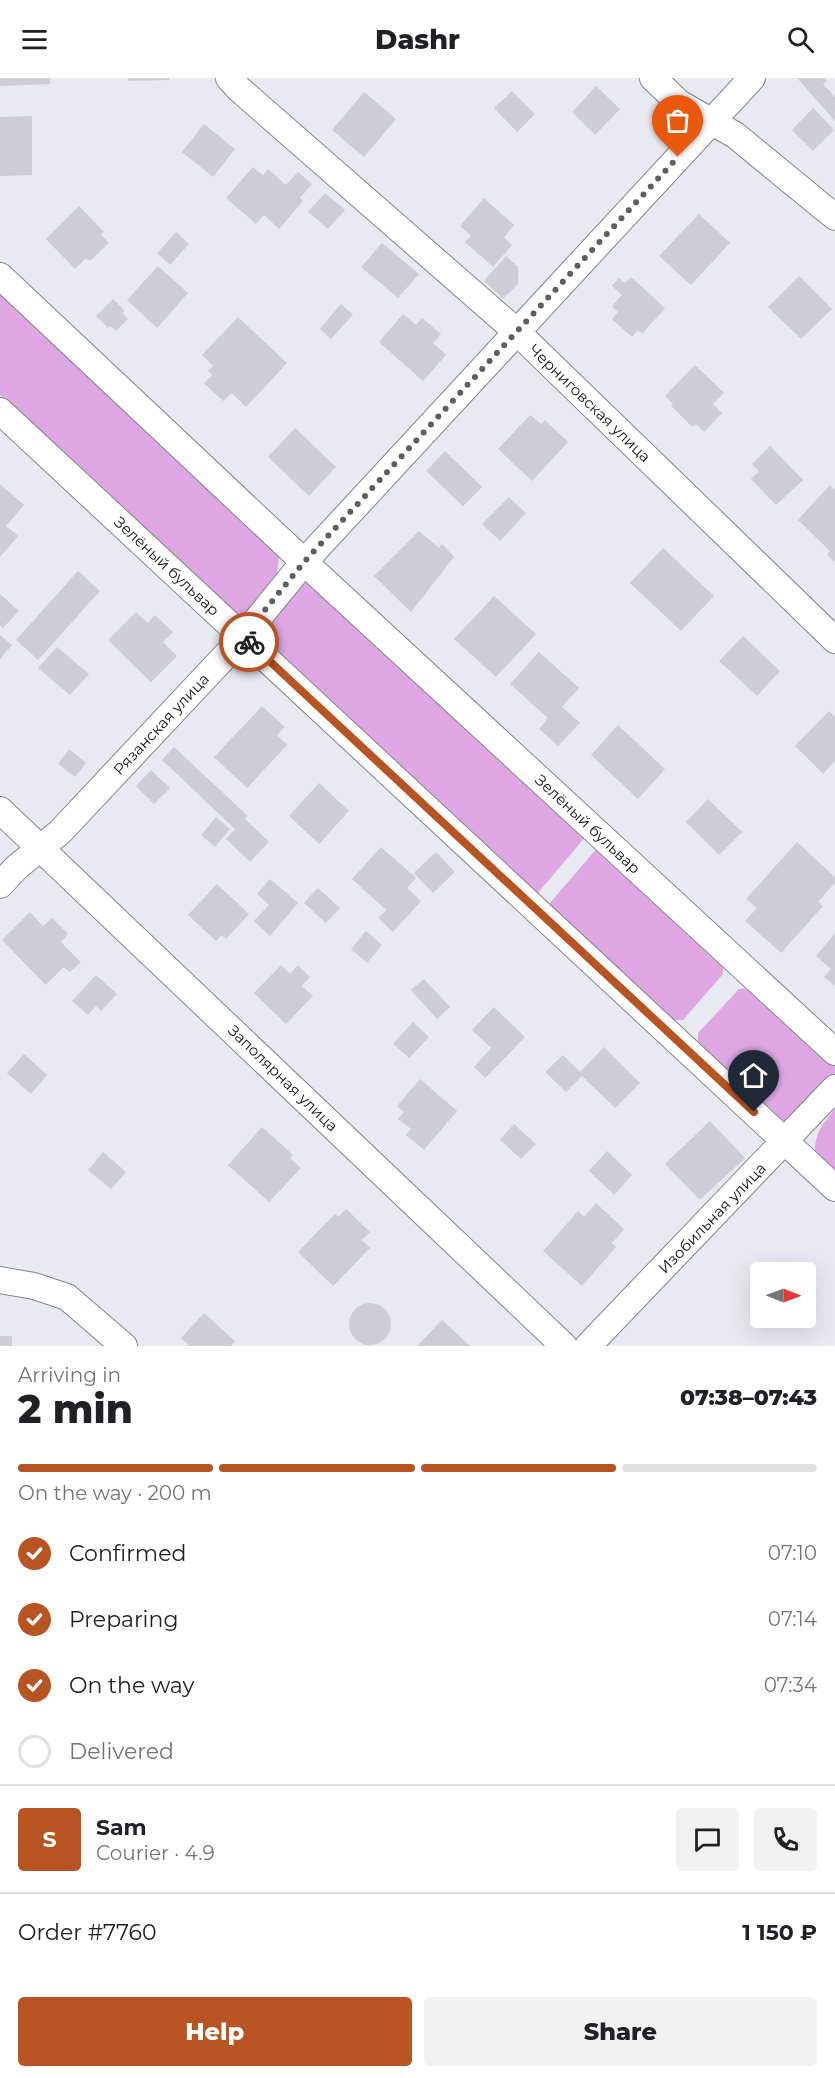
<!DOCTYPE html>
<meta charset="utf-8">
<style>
:root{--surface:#fff;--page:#f2f2f2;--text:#202124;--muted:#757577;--line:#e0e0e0;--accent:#b85322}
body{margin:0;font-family:Montserrat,sans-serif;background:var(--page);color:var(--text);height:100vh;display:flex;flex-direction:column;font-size:22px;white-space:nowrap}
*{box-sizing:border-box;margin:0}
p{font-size:20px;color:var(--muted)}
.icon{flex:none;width:33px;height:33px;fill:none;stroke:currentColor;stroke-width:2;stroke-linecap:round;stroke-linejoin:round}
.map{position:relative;height:1268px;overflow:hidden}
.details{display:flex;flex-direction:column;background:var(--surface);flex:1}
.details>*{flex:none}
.needle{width:39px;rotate:91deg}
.fabs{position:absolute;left:750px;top:1184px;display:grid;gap:12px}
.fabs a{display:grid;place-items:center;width:66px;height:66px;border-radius:6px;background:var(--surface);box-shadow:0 6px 24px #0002;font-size:30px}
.pin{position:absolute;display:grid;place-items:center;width:51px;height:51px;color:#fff;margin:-62px -26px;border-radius:50% 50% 50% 0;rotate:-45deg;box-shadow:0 0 6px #0007}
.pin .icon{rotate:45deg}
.courier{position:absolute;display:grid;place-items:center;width:60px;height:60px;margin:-30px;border:4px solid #b85322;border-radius:50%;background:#fff;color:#222;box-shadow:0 2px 8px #0007}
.summary em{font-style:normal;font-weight:800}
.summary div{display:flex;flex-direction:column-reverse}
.summary{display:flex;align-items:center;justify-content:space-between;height:102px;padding:0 18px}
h1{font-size:39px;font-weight:800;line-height:45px}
.bar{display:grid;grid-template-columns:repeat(4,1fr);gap:9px 6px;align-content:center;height:72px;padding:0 18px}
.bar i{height:8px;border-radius:4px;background:var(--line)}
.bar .selected{background:var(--accent)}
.bar p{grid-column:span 4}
.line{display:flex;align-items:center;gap:15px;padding:0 18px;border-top:2px solid var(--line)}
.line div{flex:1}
.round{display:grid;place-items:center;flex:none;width:63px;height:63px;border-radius:6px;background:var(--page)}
ol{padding:0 18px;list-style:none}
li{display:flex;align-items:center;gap:18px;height:66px}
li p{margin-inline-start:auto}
li .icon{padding:6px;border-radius:50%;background:var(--accent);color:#fff;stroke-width:4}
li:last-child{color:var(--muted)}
li i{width:33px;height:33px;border:3px solid var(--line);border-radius:50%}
.action{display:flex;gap:12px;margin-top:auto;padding:12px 18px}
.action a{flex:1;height:69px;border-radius:6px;background:var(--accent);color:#fff;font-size:24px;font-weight:800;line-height:69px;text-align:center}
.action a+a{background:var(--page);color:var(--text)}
header{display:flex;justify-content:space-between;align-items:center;height:78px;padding:0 18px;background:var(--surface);font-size:27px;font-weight:800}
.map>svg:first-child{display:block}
</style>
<header><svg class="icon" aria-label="menu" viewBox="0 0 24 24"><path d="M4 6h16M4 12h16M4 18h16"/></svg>Dashr<svg class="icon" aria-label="search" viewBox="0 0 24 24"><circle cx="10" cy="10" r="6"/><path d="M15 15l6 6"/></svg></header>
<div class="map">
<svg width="835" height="1268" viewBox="0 0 835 1268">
<rect width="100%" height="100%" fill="#e7eaf0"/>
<g fill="#dea7e3">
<path d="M 0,211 L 276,470 L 279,479 L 277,496 L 249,535 L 243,537 L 230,530 L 0,317 Z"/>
<path d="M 306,505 L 314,508 L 587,757 L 537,816 L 273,572 C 264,540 278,528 298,506 Z"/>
<path d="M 599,768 L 723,887 L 723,896 L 683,942 L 674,942 L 549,826 Z"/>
<path d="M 752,910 L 835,987 L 835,995 L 788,1047 L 698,967 L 698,955 L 739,911 Z"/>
<path d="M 835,1031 L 835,1095 L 815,1073 C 815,1054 824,1044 835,1031 Z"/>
</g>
<g fill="#cfcdd4">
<path d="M 0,0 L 50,0 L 50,6 L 0,8 Z"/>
<path d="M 128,0 L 169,0 L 169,2 L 128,3 Z"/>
<path d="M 797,0 L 824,0 L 827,3 L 823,6 L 835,19 L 835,43 Z"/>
<path d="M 596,8 L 620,31 L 595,57 L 572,34 Z"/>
<path d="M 512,13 L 535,36 L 517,54 L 494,30 Z"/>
<path d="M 364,14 L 396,41 L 364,79 L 332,52 Z"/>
<path d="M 813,30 L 834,52 L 813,73 L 792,52 Z"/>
<path d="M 32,38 L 32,97 L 0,98 L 0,39 Z"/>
<path d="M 204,46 L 235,71 L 213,99 L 182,74 Z"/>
<path d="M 253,89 L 263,97 L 268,91 L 286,107 L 298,94 L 312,106 L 300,120 L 303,123 L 279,151 L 264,137 L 256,146 L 226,120 Z"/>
<path d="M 325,115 L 345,132 L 328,151 L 308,134 Z"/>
<path d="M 484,120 L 514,147 L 504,159 L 512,167 L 493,189 L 465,164 L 471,158 L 460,148 Z"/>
<path d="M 79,128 L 104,154 L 101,157 L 109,165 L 90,183 L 86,180 L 75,191 L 46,161 Z"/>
<path d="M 699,136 L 730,165 L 691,207 L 659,178 Z"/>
<path d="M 176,154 L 189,166 L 170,187 L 157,175 Z"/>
<path d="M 382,165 L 419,196 L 398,220 L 361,189 Z"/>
<path d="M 506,178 L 518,189 L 518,206 L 503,221 L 484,203 Z"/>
<path d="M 158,188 L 188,215 L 157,250 L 127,222 Z"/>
<path d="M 799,198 L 832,231 L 801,261 L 768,229 Z"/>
<path d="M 631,199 L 665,230 L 642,256 L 638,252 L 632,259 L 612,241 L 618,234 L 612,228 L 622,217 L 612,208 L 619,200 L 625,205 Z"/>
<path d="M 113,221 L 125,233 L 122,235 L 128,241 L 116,253 L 110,248 L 108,250 L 96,238 Z"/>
<path d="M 341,226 L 353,237 L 331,261 L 320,251 Z"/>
<path d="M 403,236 L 416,247 L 422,240 L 441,256 L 433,265 L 446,277 L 423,303 L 379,264 Z"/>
<path d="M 238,239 L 287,285 L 246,329 L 232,315 L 223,323 L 204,305 L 212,297 L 208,293 L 213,288 L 202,277 Z"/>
<path d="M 695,287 L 724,315 L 713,326 L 722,335 L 704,354 L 696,346 L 692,349 L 671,328 L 673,326 L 665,318 Z"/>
<path d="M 530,337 L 541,346 L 545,342 L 568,364 L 532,403 L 498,371 Z"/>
<path d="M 295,350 L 336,389 L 309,418 L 268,379 Z"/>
<path d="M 770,368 L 803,402 L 776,427 L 751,401 L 759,393 L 752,386 Z"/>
<path d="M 445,373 L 482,409 L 463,428 L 426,393 Z"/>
<path d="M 0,406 L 24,427 L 6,448 L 18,458 L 0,479 Z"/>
<path d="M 830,407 L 835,412 L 835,484 L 827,477 L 830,473 L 798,442 Z"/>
<path d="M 509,419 L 526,435 L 500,463 L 482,446 Z"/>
<path d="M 419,453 L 439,470 L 442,466 L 454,479 L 411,534 L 374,498 Z"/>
<path d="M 663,470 L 714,518 L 681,553 L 630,505 Z"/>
<path d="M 78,493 L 100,513 L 38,582 L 16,562 Z"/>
<path d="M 0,516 L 19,533 L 3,550 L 0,547 Z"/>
<path d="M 494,518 L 536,556 L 496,599 L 454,561 Z"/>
<path d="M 136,534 L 148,545 L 155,537 L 173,554 L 163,564 L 177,578 L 151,604 L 108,562 Z"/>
<path d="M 0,557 L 12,567 L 0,581 Z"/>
<path d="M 743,558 L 780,593 L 757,618 L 719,583 Z"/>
<path d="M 57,569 L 89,596 L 70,617 L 38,590 Z"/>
<path d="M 539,574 L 579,610 L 562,629 L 580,645 L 558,668 L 539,651 L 548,640 L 510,606 Z"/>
<path d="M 262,628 L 285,649 L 277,657 L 287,667 L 247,710 L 214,679 Z"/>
<path d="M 829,633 L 835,639 L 835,683 L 823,696 L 795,668 Z"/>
<path d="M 618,647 L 665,691 L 638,721 L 591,677 Z"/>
<path d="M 174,669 L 248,738 L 245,741 L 269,764 L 250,784 L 226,761 L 235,751 L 162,682 Z"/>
<path d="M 69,671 L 86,685 L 75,699 L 58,686 Z"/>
<path d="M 151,692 L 170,710 L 154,726 L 136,708 Z"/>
<path d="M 319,705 L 349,733 L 319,766 L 289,738 Z"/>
<path d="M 708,721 L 742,754 L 719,777 L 686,744 Z"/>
<path d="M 216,739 L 230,751 L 215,769 L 201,757 Z"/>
<path d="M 797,764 L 835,799 L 835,805 L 818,824 L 823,828 L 781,875 L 745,843 L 757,830 L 746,821 Z"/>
<path d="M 381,769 L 416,800 L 407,810 L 421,823 L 393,854 L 378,840 L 386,832 L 352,801 Z"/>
<path d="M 436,774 L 455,794 L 433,815 L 414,795 Z"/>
<path d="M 270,801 L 298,825 L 270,858 L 254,843 L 269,827 L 257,816 Z"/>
<path d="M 217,806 L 249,836 L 226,861 L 222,857 L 216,863 L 188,837 Z"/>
<path d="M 318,810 L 340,830 L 326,845 L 304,825 Z"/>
<path d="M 30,834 L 43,848 L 52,840 L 68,856 L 61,864 L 81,884 L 70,894 L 64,889 L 46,907 L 2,862 Z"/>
<path d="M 366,853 L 382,867 L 367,885 L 351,871 Z"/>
<path d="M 835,855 L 835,908 L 824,899 L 831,891 L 816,878 Z"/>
<path d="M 281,887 L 290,896 L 298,887 L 310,899 L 302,908 L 313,918 L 286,946 L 254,915 Z"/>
<path d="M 96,897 L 117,916 L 101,933 L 96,928 L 88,937 L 72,923 Z"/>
<path d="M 424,901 L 450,929 L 437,941 L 411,912 Z"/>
<path d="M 494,929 L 525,959 L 485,1000 L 474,989 L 491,970 L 472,952 Z"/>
<path d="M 413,944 L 429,959 L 409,980 L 393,966 Z"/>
<path d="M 604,969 L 640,1005 L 615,1030 L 582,998 L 566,1014 L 545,994 L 563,977 L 580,994 Z"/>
<path d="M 24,976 L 47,997 L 31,1016 L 7,995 Z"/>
<path d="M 420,1001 L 457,1033 L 424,1072 L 406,1057 L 411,1051 L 398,1041 L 404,1034 L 397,1028 Z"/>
<path d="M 710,1043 L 745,1080 L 700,1122 L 665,1086 Z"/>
<path d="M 514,1046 L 536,1066 L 521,1081 L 500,1062 Z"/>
<path d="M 262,1049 L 293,1077 L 290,1080 L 301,1090 L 269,1124 L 228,1087 Z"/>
<path d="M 607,1073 L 632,1097 L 614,1117 L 589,1093 Z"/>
<path d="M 103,1074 L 126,1094 L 111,1111 L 88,1092 Z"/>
<path d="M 596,1125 L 624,1151 L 612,1165 L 616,1169 L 582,1208 L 543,1173 L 578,1133 L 584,1139 Z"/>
<path d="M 346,1131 L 370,1154 L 362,1162 L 370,1170 L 333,1208 L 298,1174 L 335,1136 L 338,1139 Z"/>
<circle cx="370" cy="1246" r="21"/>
<path d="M 204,1235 L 235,1263 L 231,1268 L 189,1268 L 181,1260 Z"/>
<path d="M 442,1242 L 470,1268 L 417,1268 Z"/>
<rect x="0" y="1258" width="12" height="10"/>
</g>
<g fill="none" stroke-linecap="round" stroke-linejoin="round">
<defs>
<g id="street">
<path d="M 229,0 L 239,11 L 517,254 L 835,562"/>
<path d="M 653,0 L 679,25 L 735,57 L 835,139"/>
<path d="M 0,198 L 304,484 L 835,974"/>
<path d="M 0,333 L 835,1110"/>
<path d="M 0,732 L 564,1268"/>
<path d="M 0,807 L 17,789 L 60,754 L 243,559 L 304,484 L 752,0"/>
<path d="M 0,1202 L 34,1208 L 67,1219 L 124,1268"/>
<path d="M 588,1268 L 835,1010"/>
</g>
</defs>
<use href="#street" stroke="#82848a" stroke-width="28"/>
<use href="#street" stroke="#fff" stroke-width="26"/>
</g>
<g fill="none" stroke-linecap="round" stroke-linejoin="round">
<path stroke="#5d5e62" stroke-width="6" stroke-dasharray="0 10.8" d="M 249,564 L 243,559 L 304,484 L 678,79"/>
<path stroke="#b85322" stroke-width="8" d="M 249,564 L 754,1034"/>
</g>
<g text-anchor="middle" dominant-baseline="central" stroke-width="4.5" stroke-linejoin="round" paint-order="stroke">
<g font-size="15" fill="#121215" stroke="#fff">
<text transform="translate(590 325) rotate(44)">Черниговская улица</text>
<text transform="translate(167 488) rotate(43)">Зелёный бульвар</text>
<text transform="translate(161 646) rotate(-47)">Рязанская улица</text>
<text transform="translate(588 746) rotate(43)">Зелёный бульвар</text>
<text transform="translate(283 1000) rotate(44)">Заполярная улица</text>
<text transform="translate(712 1140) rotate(-46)">Изобильная улица</text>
</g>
</g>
</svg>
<div class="fabs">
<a><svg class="needle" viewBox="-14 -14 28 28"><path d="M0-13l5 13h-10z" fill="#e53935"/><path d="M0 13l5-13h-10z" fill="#757577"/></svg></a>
</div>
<div class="pin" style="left:678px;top:79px;background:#ea580c"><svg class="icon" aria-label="bag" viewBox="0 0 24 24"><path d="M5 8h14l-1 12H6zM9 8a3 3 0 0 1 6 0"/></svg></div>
<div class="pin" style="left:754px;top:1034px;background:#1f2937"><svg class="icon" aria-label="home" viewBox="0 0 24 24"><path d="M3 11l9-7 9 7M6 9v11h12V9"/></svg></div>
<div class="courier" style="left:249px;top:564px"><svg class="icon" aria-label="bike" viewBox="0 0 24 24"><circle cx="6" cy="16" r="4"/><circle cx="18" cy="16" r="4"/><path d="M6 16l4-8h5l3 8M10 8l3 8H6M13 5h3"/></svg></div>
</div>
<section class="details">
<div class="summary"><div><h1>2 min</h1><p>Arriving in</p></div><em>07:38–07:43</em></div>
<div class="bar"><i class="selected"></i><i class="selected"></i><i class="selected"></i><i></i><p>On the way · 200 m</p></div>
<ol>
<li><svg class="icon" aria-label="check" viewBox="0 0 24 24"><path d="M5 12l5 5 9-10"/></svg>Confirmed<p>07:10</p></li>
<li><svg class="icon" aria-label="check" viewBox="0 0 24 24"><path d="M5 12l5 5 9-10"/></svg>Preparing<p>07:14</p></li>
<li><svg class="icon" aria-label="check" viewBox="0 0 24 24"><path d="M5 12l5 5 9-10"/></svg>On the way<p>07:34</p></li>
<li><i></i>Delivered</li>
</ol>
<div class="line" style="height:108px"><b class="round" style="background:var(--accent);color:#fff">S</b><div><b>Sam</b><p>Courier · 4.9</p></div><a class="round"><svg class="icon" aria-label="chat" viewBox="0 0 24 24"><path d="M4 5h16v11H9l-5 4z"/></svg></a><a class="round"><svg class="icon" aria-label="phone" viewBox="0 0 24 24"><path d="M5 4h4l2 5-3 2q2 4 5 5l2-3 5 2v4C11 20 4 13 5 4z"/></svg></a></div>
<div class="line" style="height:78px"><div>Order #7760</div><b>1 150 ₽</b></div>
<div class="action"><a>Help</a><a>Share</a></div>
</section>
